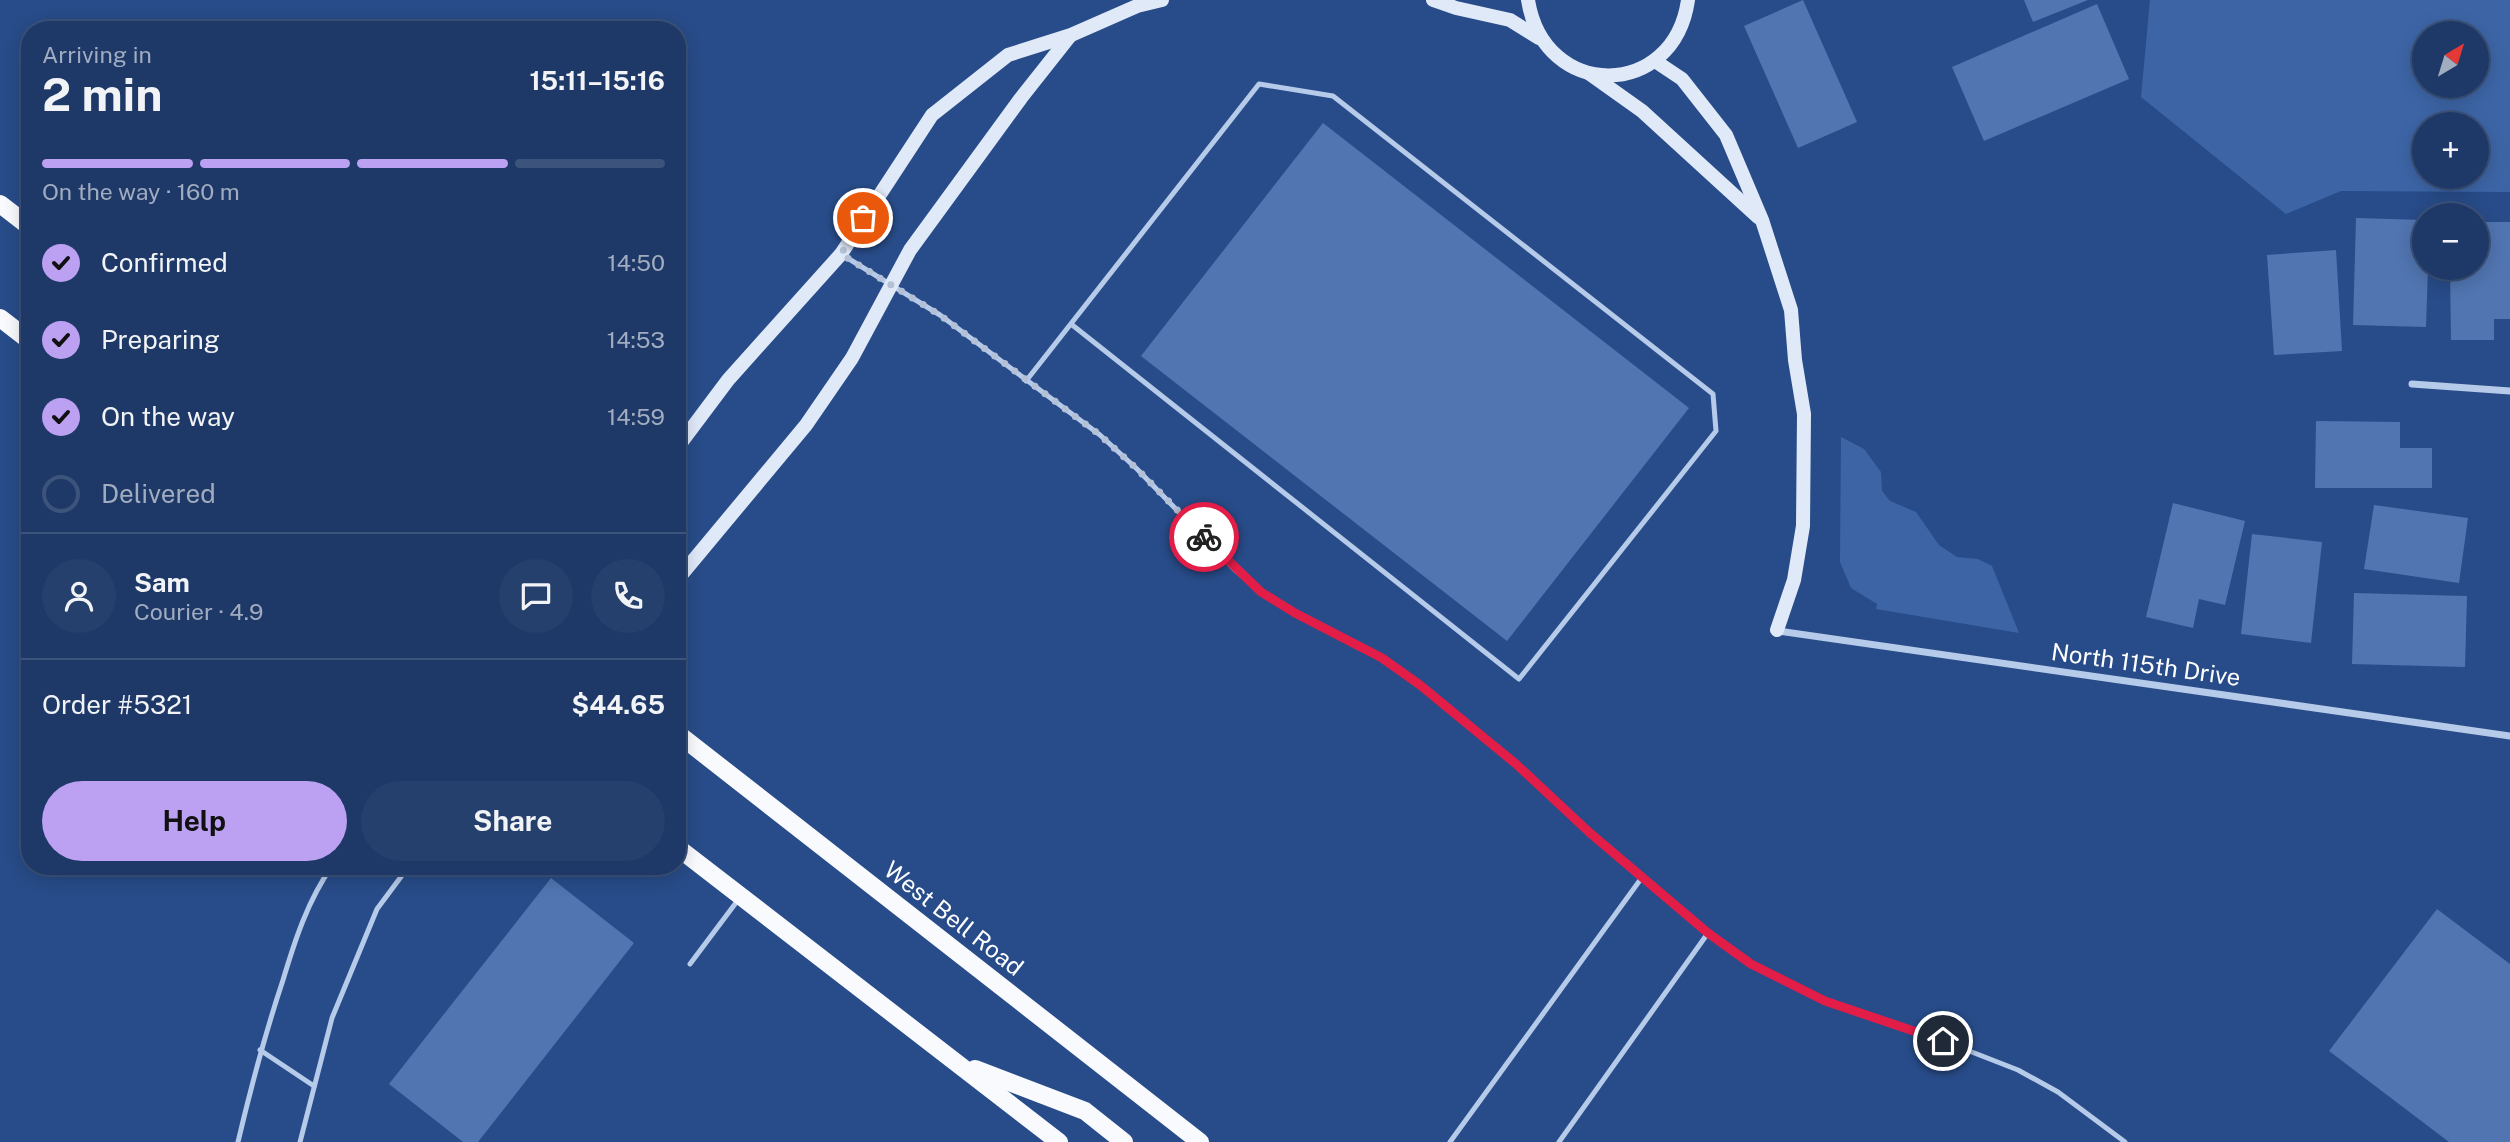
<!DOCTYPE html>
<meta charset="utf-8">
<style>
:root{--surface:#1e3967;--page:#26406d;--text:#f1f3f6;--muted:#a1acc0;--line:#3c537b;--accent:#bca0f2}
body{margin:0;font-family:"Public Sans",sans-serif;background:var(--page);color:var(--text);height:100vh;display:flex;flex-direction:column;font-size:26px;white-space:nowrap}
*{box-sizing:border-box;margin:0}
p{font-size:23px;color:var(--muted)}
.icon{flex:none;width:38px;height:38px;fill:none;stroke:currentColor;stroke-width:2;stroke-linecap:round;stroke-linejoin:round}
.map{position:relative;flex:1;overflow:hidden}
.details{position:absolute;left:21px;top:21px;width:665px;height:854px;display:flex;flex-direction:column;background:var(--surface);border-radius:28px;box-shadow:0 4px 18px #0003,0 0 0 2px var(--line)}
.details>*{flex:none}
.needle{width:46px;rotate:38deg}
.controls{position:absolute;left:2412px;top:21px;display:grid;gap:14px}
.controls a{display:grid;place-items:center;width:77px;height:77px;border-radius:50%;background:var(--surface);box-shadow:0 4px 18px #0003,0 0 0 2px var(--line);font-size:35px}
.pin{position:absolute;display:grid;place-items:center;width:60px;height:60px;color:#fff;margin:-30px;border:4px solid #fff;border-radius:50%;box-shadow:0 2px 7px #0007}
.courier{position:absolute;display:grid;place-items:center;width:70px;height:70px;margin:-35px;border:5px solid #e11d48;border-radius:50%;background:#fff;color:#222;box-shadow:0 2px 9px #0007}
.headline em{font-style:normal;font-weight:700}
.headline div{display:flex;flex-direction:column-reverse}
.headline{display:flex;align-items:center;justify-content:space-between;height:119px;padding:0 21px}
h1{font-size:46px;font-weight:700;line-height:52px}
.bar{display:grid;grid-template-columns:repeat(4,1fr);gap:10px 7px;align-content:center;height:84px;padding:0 21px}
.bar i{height:9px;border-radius:5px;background:var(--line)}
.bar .selected{background:var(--accent)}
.bar p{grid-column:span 4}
.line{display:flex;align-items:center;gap:18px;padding:0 21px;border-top:2px solid var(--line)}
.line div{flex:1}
.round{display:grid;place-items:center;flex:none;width:74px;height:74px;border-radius:37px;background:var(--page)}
ol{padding:0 21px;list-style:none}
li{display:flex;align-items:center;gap:21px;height:77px}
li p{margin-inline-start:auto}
li .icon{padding:7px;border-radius:50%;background:var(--accent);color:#111;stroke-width:4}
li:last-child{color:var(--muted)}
li i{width:38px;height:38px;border:4px solid var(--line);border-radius:50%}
.cta{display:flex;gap:14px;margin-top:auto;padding:14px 21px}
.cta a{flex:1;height:80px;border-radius:42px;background:var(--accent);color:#111;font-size:28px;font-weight:700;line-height:80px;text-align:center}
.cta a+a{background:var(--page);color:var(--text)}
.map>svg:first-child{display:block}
</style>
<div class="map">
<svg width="2510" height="1142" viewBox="0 0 2510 1142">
<rect width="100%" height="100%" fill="#284c89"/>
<g fill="#3d65a6" fill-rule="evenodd">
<path d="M 2150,0 L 2510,0 L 2510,192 L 2341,191 L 2286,214 L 2141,97 ZM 2424,33 L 2476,33 L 2476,86 L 2424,86 ZM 2424,124 L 2476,124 L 2476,177 L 2424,177 Z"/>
<path d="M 1841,437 L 1864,449 L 1881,472 L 1882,491 L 1890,501 L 1916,512 L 1939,545 L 1957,557 L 1978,559 L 1992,566 L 2019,633 L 1876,609 L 1877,604 L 1851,588 L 1840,562 Z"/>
</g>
<g fill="#5175b1">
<path d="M 1803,0 L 1857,122 L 1798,148 L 1744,26 Z"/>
<path d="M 2024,0 L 2088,0 L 2033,22 Z"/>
<path d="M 2097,4 L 2129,79 L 1984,141 L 1952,67 Z"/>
<path d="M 1323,123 L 1689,408 L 1507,641 L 1141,356 Z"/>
<path d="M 2356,218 L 2424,220 L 2424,268 L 2428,268 L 2426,327 L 2353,325 Z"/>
<path d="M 2476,222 L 2510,222 L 2510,319 L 2494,319 L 2494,340 L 2451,340 L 2450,268 L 2476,268 Z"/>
<path d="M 2336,250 L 2342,351 L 2274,355 L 2267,255 Z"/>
<path d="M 2316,421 L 2400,422 L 2400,448 L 2432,448 L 2432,488 L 2315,488 Z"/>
<path d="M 2173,503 L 2245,521 L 2225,605 L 2199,599 L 2193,628 L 2146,617 Z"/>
<path d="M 2374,505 L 2468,518 L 2459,583 L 2364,569 Z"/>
<path d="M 2252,534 L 2322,542 L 2311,643 L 2241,634 Z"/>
<path d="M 2354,593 L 2467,596 L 2465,667 L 2352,664 Z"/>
<path d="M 551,878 L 634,943 L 478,1142 L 463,1142 L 389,1084 Z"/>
<path d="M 2437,909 L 2510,964 L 2510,1142 L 2449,1142 L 2329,1051 Z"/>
</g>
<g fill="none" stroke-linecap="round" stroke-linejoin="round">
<g stroke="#b6cae9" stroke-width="5">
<path d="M 841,254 L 940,315 L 1100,435 L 1137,469 L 1234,569 L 1261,592 L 1295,613 L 1382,658 L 1420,685 L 1516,764 L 1590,833 L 1708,933 L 1751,964 L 1825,1001 L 1918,1031 L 2018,1070 L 2058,1092 L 2125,1142"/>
<path d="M 1026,381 L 1259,84 L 1333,96 L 1713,394 L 1716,431 L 1519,679 L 1071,324"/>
<path d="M 690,964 L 738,900"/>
<path d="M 260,1050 L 314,1086"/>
<path d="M 238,1142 C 251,1087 265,1034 283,980 C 295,940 308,900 332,866"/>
<path d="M 300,1142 L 332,1018 L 377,909 L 409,866"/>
<path d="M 1450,1142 L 1643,876"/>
<path d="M 1559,1142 L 1708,933"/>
</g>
<g stroke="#b6cae9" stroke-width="7">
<path d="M 2412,384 L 2510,391"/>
<path d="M 1778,631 L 2510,736"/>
</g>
<g stroke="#e0e9f8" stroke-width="14">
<path d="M 1433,0 L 1456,8 L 1510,20 L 1539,38"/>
<path d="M 1528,0 C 1544,101 1674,100 1688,0"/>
<path d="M 1655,61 L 1682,79 L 1726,135 L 1762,220 L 1791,310 L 1795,360 L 1804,414 L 1803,526 L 1794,580 L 1777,630"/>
<path d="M 1590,74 L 1642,111 L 1758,217"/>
<path d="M 677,448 L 728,380 L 841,254 L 932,115 L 1008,55 L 1071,35 L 1137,6 L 1162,0"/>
<path d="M 677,580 L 806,425 L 852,358 L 910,250 L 1021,98 L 1070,36"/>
</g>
<g stroke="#f9fafe" stroke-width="18">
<path d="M 0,204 L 30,227"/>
<path d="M 0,318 L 30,341"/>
<path d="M 677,733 L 1200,1142"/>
<path d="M 677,847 L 1059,1142"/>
<path d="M 975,1069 L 1085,1111 L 1124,1142"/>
</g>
</g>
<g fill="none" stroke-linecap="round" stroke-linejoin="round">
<path stroke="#b4c0d6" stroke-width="7" stroke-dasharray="0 12.6" d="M 863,218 L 841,254 L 940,315 L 1100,435 L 1137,469 L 1204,537"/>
<path stroke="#e11d48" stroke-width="9" d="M 1204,537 L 1261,592 L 1295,613 L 1382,658 L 1420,685 L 1516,764 L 1590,833 L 1708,933 L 1751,964 L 1825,1001 L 1943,1041"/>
</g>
<g text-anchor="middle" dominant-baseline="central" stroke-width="6" stroke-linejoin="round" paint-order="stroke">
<g font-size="24" fill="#fff" stroke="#284c89">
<text transform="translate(2146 664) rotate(8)">North 115th Drive</text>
<text transform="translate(954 918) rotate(38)">West Bell Road</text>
</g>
</g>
</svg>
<div class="controls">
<a><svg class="needle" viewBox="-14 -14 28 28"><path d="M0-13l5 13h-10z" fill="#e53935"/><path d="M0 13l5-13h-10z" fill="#a1acc0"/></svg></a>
<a>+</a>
<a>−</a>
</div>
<div class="pin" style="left:863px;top:218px;background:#ea580c"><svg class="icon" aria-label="bag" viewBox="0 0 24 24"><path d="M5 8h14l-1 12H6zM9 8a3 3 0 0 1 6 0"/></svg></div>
<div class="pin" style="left:1943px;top:1041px;background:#1f2937"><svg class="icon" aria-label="home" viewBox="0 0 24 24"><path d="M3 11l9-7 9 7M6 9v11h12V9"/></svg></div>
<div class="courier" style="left:1204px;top:537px"><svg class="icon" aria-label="bike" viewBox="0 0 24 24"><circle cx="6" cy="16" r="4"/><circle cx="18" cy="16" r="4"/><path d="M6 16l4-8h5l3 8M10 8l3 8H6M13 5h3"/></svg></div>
<section class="details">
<div class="headline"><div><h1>2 min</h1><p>Arriving in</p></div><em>15:11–15:16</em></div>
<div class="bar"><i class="selected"></i><i class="selected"></i><i class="selected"></i><i></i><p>On the way · 160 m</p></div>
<ol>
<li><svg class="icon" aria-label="check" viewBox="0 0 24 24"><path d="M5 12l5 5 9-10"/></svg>Confirmed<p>14:50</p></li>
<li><svg class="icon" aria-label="check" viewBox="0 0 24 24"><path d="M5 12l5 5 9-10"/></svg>Preparing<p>14:53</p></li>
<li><svg class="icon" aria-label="check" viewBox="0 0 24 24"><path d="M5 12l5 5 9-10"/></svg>On the way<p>14:59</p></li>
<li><i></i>Delivered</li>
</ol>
<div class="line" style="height:126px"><a class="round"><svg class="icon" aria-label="person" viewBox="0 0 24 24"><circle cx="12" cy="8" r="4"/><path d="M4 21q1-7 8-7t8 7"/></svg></a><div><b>Sam</b><p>Courier · 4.9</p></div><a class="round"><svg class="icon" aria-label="chat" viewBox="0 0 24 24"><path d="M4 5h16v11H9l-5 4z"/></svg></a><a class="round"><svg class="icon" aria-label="phone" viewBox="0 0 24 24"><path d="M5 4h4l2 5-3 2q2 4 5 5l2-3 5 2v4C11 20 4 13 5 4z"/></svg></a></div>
<div class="line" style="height:91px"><div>Order #5321</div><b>$44.65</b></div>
<div class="cta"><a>Help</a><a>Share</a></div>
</section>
</div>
